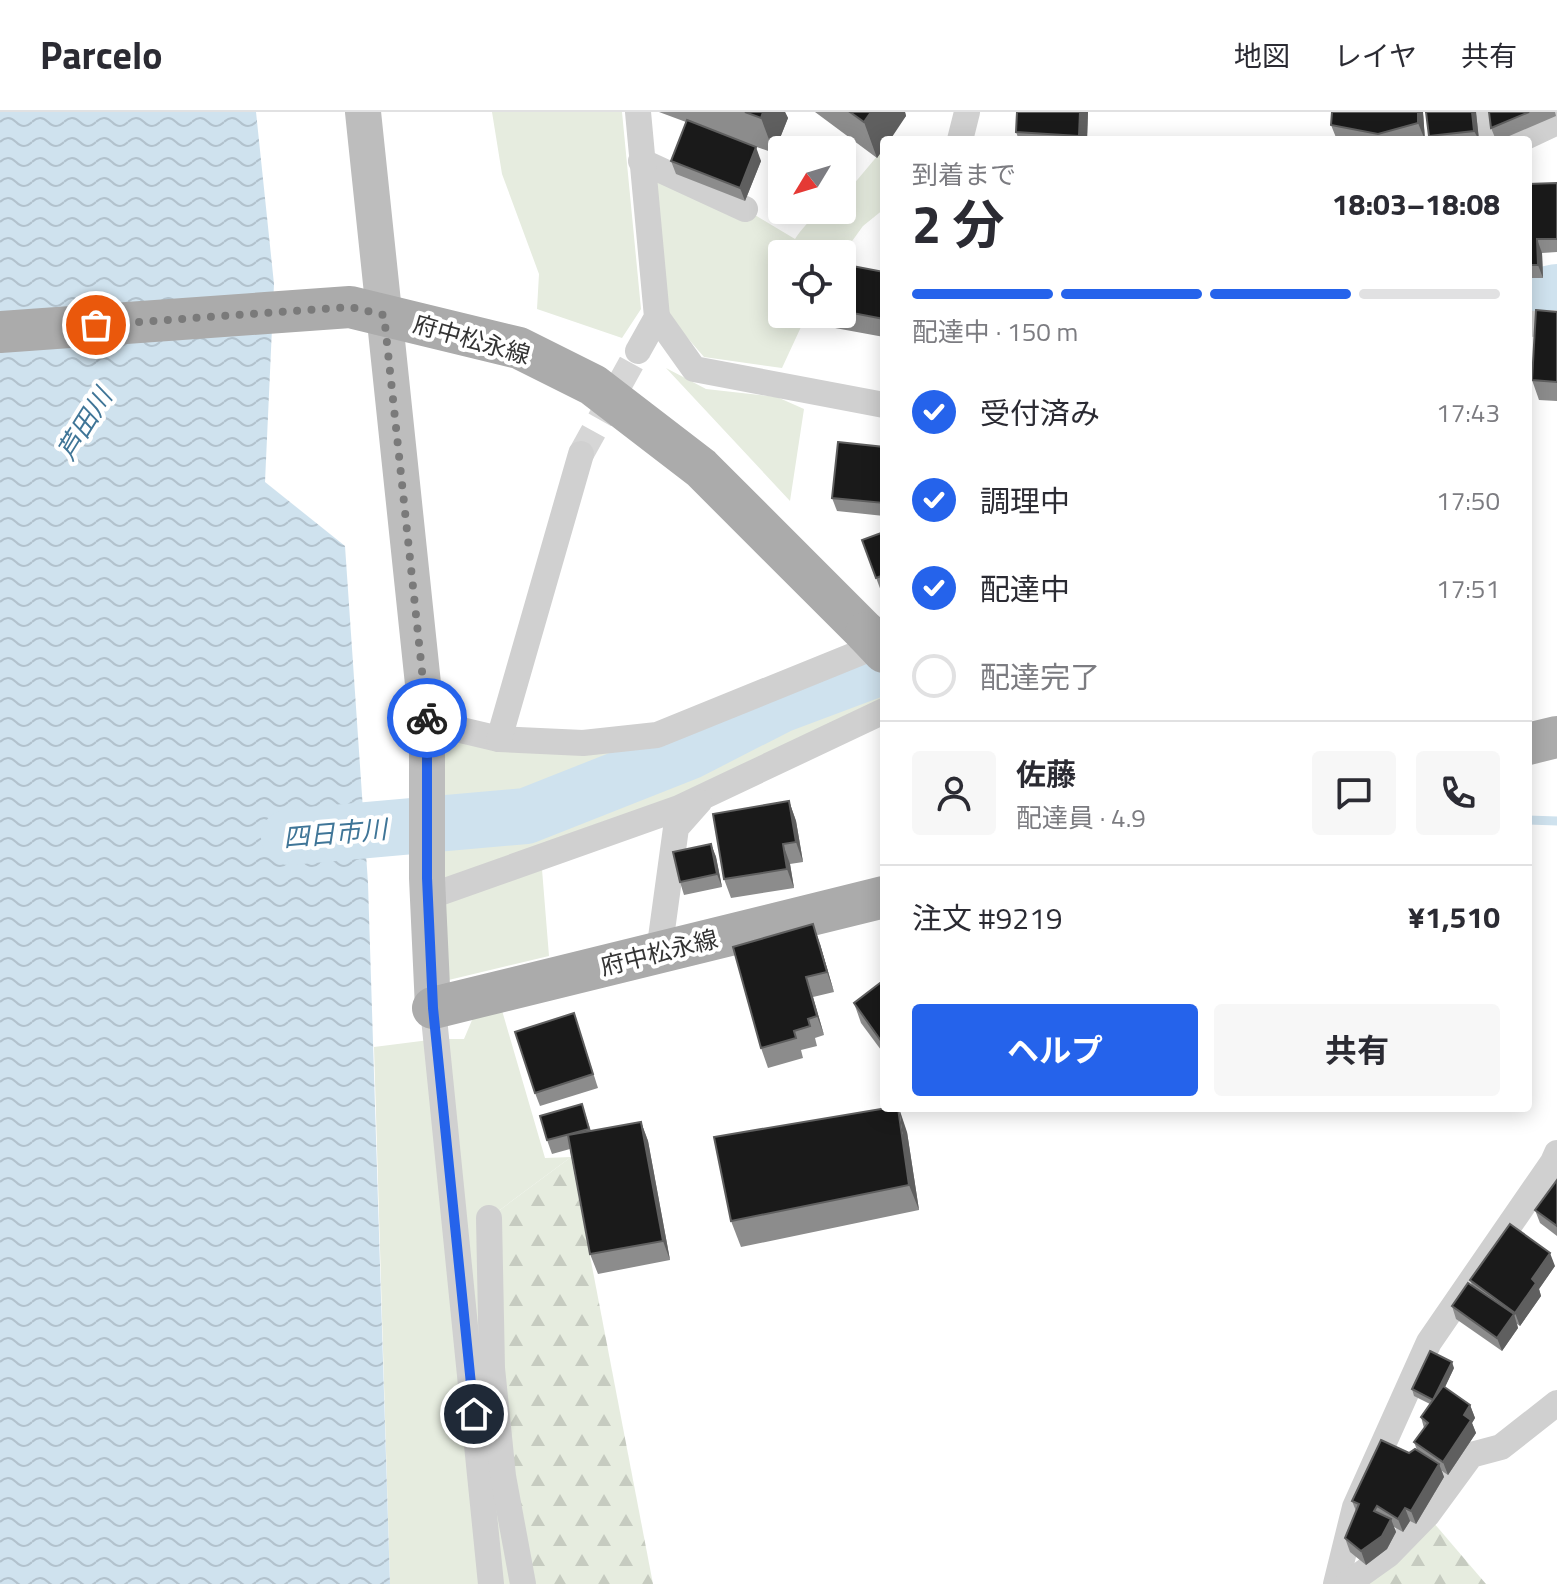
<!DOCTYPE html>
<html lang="ja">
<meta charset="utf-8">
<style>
:root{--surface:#fff;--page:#f7f7f7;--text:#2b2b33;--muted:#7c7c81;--line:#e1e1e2;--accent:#2563eb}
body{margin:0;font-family:"Titillium Web","Noto Sans JP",sans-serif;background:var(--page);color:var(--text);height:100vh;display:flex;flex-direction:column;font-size:30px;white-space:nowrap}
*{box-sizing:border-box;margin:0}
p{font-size:26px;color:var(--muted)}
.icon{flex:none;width:44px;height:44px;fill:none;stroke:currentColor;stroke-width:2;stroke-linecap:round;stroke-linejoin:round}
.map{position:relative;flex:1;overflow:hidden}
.details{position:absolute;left:880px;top:24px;width:652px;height:976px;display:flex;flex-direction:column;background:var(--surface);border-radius:8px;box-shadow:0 4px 20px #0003}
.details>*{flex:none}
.needle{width:52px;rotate:232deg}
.fabs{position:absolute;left:768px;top:24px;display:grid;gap:16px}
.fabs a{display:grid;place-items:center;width:88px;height:88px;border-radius:8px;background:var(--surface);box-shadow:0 4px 20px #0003;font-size:40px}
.pin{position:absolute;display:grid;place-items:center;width:68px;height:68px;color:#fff;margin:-34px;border:4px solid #fff;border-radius:50%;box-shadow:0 2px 8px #0007}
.courier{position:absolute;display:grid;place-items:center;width:80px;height:80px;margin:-40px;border:6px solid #2563eb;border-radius:50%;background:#fff;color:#222;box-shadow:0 2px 10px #0007}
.head em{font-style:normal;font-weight:700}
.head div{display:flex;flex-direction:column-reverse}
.head{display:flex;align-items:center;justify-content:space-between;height:136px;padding:0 32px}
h1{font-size:52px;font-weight:700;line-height:60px}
.bar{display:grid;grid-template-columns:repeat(4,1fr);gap:12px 8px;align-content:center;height:96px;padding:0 32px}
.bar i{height:10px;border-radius:6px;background:var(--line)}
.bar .current{background:var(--accent)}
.bar p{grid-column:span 4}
.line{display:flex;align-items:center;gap:20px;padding:0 32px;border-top:2px solid var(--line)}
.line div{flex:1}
.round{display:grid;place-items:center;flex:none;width:84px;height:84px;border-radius:8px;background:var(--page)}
ol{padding:0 32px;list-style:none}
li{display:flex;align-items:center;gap:24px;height:88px}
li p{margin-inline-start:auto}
li .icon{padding:8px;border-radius:50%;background:var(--accent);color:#fff;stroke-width:4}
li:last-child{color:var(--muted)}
li i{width:44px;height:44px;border:4px solid var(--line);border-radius:50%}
.button{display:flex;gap:16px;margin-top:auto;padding:16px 32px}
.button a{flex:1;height:92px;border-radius:8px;background:var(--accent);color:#fff;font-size:32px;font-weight:700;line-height:92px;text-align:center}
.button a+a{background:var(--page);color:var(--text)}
header{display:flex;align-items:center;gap:48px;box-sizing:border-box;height:112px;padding:0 40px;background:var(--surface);border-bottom:2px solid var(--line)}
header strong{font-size:38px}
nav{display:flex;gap:44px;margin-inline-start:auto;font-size:28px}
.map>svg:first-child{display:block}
</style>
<header>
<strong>Parcelo</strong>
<nav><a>地図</a><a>レイヤ</a><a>共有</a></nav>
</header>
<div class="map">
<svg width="1557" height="1472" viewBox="0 0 1557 1472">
<defs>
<pattern id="forest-firs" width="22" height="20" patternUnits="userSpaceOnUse" patternTransform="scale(2)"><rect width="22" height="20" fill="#e6ecdf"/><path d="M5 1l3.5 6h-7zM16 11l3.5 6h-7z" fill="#c6cbc0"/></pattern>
<pattern id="water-waves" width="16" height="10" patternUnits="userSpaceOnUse" patternTransform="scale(2)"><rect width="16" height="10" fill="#cfe2ee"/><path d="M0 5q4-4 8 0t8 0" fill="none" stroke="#b2c2cd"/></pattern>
</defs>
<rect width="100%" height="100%" fill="#fff"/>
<g fill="#e6ecdf">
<path d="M 492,0 L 622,0 L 641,197 L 622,226 L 537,197 L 539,162 L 502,62 Z"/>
<path d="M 884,36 L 884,97 L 863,114 L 842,143 L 782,142 L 782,202 L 807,202 L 782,256 L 704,245 L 665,200 L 644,56 L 745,97 L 795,127 C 808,108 819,98 842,98 L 842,86 Z"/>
<path d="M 1557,167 L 1557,211 L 1528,212 L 1528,173 Z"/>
<path d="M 666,256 L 706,277 L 777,285 L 804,297 L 790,389 Z"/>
<path d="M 884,535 L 884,599 L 541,745 L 549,844 L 432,872 L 427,611 L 657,623 Z"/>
<path d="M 501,895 L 545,1046 L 571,1045 L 489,1106 L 523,1472 L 390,1472 L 374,935 L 437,927 L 464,927 L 475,901 Z"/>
</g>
<g fill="url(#forest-firs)">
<path d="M 571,1045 L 653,1472 L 523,1472 L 489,1106 Z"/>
<path d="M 1427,1403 L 1486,1472 L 1353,1472 Z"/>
</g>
<path fill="url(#water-waves)" d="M 0,0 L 256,0 L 274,172 L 265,370 L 345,434 L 368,771 L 390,1472 L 0,1472 Z"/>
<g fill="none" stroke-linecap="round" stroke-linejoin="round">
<path stroke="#cfe2ee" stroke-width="9" d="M 1528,708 L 1557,709"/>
<g stroke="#cfe2ee" stroke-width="56">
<path d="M 1528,186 L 1557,180"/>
<path d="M 289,725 L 526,704 L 688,640 L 780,593 L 884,554"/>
</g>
<path stroke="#d6d6d6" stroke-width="26" stroke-dasharray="26 13" stroke-linecap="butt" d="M 581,342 L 638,239"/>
<g stroke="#d0d0d0" stroke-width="26">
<path d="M 1487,0 L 1491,28"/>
<path d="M 960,28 L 967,0"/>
<path d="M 1519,28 L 1557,10"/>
<path d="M 641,49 L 745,97"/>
<path d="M 657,205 L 694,257 L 884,293"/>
<path d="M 1528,212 L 1557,211"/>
<path d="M 638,239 L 657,205 L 638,0"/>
<path d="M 427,610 L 499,627 L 583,631 L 657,623 L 884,531"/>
<path d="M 499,627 L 581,342"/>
<path d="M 428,785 L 679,696 L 884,599"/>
<path d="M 659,840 L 676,716 L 699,690"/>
<path d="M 433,896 L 491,1472"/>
<path d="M 489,1106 L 492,1256 L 503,1364 L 523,1472"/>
<path d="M 1336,1472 L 1355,1395 L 1429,1230 L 1553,1050 L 1557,1041"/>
<path d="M 1347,1472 L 1388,1443 L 1427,1403 L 1471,1343 L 1501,1335 L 1557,1291"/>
</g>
<path stroke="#bdbdbd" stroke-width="36" d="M 363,0 L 427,610 L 427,766 L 433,896"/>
<g stroke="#ababab" stroke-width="42">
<path d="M 0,220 L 350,195 L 519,236 L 593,273 L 701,356 L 866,521"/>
<path d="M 1528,632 L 1557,625"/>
<path d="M 433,896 L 884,785"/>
</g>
<path stroke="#ababab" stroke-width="42" d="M 866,521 L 884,540"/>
</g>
<g fill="#8c8c8c">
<path d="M 659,0 L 785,0 L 788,6 L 774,41 L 748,32 L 761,49 L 745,89 L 676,62 L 671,49 L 686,10 Z"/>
<path d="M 815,0 L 905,0 L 906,4 L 884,28 L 884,36 L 877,46 Z"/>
<path d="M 1017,0 L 1088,0 L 1087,28 L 1019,28 L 1016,20 Z"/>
<path d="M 1332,0 L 1423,0 L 1425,28 L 1337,28 L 1331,13 Z"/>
<path d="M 1426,0 L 1476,0 L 1479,28 L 1431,28 Z"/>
<path d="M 1489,0 L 1555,0 L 1556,4 L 1500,28 L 1496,28 L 1491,16 Z"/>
<path d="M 1557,71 L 1557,140 L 1542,141 L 1543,166 L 1528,166 L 1528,72 Z"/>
<path d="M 842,152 L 884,160 L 884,225 L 835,216 L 830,202 L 842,202 Z"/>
<path d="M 1557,200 L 1557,289 L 1539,288 L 1532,268 Z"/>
<path d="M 884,335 L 884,404 L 837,399 L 832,386 Z"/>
<path d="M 884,420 L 884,478 L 881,479 L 862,428 Z"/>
<path d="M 789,689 L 796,709 L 803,750 L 790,752 L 794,776 L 731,786 L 724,767 Z"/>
<path d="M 711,732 L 716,745 L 722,775 L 684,783 L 680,770 Z"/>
<path d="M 820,832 L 834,880 L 813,885 L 824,923 L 815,926 L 817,934 L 801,938 L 803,946 L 768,956 L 761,936 Z"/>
<path d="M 884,868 L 884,942 L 861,911 L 854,891 Z"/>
<path d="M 574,901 L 598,976 L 540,994 L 535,981 Z"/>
<path d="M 582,992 L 591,1019 L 641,1010 L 648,1029 L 670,1148 L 598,1162 L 590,1142 L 570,1037 L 552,1042 L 547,1028 Z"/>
<path d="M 907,1020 L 919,1098 L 741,1135 L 731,1109 Z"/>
<path d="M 1557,1068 L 1557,1124 L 1540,1111 L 1535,1098 Z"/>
<path d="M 1555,1154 L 1539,1177 L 1541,1184 L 1520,1214 L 1517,1212 L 1518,1216 L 1502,1239 L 1456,1207 L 1452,1194 L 1472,1173 L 1470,1168 Z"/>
<path d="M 1454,1256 L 1445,1275 L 1470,1293 L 1475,1306 L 1472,1311 L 1476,1321 L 1448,1363 L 1442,1359 L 1444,1365 L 1416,1412 L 1410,1409 L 1403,1420 L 1394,1415 L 1396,1420 L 1387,1437 L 1366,1453 L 1350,1440 L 1345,1426 L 1356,1399 L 1352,1389 L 1409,1341 L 1417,1338 L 1414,1330 L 1424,1316 L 1421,1305 L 1430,1292 L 1414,1284 L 1412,1277 Z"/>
</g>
<g fill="#5f5f5f">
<path d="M 763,0 L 785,0 L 788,6 L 774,41 L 761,6 Z"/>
<path d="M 871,0 L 905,0 L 906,4 L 890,28 L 884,28 L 884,36 L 877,46 L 864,10 Z"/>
<path d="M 1080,0 L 1088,0 L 1087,28 L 1080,28 L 1079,24 Z"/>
<path d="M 1418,0 L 1423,0 L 1425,28 L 1418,11 Z"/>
<path d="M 1472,0 L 1476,0 L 1479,28 L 1474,19 Z"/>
<path d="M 756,35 L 761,49 L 745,89 L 740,76 Z"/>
<path d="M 1537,127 L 1542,141 L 1543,166 L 1538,153 Z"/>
<path d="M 789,689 L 796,709 L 803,750 L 796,730 Z"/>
<path d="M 711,732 L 716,745 L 722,775 L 717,762 Z"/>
<path d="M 783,732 L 790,752 L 794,776 L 787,757 Z"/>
<path d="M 813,812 L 820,832 L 834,880 L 827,860 Z"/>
<path d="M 806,865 L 813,885 L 824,923 L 817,904 Z"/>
<path d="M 899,996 L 907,1020 L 919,1098 L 909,1073 Z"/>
<path d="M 641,1010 L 648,1029 L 670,1148 L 663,1129 Z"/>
<path d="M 1550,1141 L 1555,1154 L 1539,1177 L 1541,1184 L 1520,1214 L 1515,1201 L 1532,1167 Z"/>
<path d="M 1514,1202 L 1518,1216 L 1502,1239 L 1497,1226 Z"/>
<path d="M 1452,1250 L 1454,1256 L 1436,1294 L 1433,1288 Z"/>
<path d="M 1470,1293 L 1475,1306 L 1472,1311 L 1476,1321 L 1448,1363 L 1443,1350 L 1464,1303 Z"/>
<path d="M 1439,1352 L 1444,1365 L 1416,1412 L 1411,1399 Z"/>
<path d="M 1405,1396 L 1410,1409 L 1403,1420 L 1398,1407 Z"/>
<path d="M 1391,1407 L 1396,1420 L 1387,1437 L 1366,1453 L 1361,1439 Z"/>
</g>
<g fill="#1a1a1a" stroke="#5f5f5f" stroke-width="2">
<path d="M 745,0 L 763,0 L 761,6 Z"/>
<path d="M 850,0 L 871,0 L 864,10 Z"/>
<path d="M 1017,0 L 1080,0 L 1079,24 L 1016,20 Z"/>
<path d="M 1332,0 L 1418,0 L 1418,11 L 1378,22 L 1331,13 Z"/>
<path d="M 1426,0 L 1472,0 L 1474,19 L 1429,24 Z"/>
<path d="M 1489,0 L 1529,0 L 1491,16 Z"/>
<path d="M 687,8 L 756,35 L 740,76 L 671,49 Z"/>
<path d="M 1557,71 L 1557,127 L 1537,127 L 1538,153 L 1528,153 L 1528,72 Z"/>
<path d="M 842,152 L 884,160 L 884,207 L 842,199 Z"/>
<path d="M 1536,198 L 1557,200 L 1557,270 L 1532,268 Z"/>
<path d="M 838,330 L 884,335 L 884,391 L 832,386 Z"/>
<path d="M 884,420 L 884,463 L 876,466 L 862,428 Z"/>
<path d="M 789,689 L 796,730 L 783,732 L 787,757 L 724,767 L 713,702 Z"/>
<path d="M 711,732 L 717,762 L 680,770 L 673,740 Z"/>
<path d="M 813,812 L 827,860 L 806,865 L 817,904 L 808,907 L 810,914 L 794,919 L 796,926 L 761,936 L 733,835 Z"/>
<path d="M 884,868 L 884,933 L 854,891 Z"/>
<path d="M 574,901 L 593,962 L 535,981 L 515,920 Z"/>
<path d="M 582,992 L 589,1017 L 547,1028 L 540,1004 Z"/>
<path d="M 887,996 L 898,996 L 909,1073 L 731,1109 L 714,1025 Z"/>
<path d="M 641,1010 L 663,1129 L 590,1142 L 568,1023 Z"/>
<path d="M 1557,1068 L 1557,1114 L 1535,1098 Z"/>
<path d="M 1510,1112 L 1550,1141 L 1532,1167 L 1536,1171 L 1515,1201 L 1470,1168 Z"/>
<path d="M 1468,1171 L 1514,1202 L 1497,1226 L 1452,1194 Z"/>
<path d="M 1430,1239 L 1452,1250 L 1433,1288 L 1412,1277 Z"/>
<path d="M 1443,1274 L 1470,1293 L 1464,1303 L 1471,1308 L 1443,1350 L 1414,1330 L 1428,1311 L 1421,1305 Z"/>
<path d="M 1381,1328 L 1409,1341 L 1415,1337 L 1439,1352 L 1411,1399 L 1405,1396 L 1398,1407 L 1377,1394 L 1374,1399 L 1391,1407 L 1382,1424 L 1361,1439 L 1345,1426 L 1359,1392 L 1352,1389 Z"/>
</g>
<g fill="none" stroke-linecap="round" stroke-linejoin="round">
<path stroke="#7a7a7a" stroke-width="8" stroke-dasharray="0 14.4" d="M 96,213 L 350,195 L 384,203 L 427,606"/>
<path stroke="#2563eb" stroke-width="10" d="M 427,606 L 427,766 L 433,896 L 474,1302"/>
</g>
<g text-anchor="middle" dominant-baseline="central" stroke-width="8" stroke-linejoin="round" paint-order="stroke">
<g font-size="24" fill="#333" stroke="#fff">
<text transform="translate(472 227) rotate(16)">府中松永線</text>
<text transform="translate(659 840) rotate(-14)">府中松永線</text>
</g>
<g font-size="26" font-style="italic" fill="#3f7597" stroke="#fff">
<text transform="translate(84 312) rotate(-58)">芦田川</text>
<text transform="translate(335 721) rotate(-5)">四日市川</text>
</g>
</g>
</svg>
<div class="fabs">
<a><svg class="needle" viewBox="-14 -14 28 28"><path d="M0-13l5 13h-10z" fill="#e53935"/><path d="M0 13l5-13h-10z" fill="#7c7c81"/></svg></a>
<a><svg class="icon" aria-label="locate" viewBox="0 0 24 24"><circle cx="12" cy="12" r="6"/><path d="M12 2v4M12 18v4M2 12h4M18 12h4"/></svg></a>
</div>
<div class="pin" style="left:96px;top:213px;background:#ea580c"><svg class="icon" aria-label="bag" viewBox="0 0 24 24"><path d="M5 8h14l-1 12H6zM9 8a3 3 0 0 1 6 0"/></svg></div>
<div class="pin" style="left:474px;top:1302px;background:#1f2937"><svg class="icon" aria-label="home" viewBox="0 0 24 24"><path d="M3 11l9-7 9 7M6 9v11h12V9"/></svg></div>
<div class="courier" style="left:427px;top:606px"><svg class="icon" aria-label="bike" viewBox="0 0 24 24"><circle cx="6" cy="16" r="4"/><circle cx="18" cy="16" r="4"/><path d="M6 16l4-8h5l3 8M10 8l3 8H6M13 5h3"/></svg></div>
<section class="details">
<div class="head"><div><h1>2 分</h1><p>到着まで</p></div><em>18:03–18:08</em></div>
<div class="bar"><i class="current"></i><i class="current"></i><i class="current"></i><i></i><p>配達中 · 150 m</p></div>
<ol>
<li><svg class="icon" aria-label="check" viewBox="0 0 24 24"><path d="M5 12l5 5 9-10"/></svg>受付済み<p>17:43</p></li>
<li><svg class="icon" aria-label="check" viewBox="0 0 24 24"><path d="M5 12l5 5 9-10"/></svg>調理中<p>17:50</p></li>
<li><svg class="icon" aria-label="check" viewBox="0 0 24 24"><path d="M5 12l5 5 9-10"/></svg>配達中<p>17:51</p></li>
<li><i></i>配達完了</li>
</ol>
<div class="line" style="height:144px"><a class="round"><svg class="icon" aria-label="person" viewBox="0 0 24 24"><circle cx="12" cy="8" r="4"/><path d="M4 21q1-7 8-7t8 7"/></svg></a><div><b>佐藤</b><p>配達員 · 4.9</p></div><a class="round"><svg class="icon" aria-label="chat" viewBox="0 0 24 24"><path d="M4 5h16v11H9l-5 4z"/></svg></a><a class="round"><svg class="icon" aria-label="phone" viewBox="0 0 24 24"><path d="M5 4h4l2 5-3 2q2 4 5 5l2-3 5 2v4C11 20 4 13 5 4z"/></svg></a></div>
<div class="line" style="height:104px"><div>注文 #9219</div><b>¥1,510</b></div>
<div class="button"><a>ヘルプ</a><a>共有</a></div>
</section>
</div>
